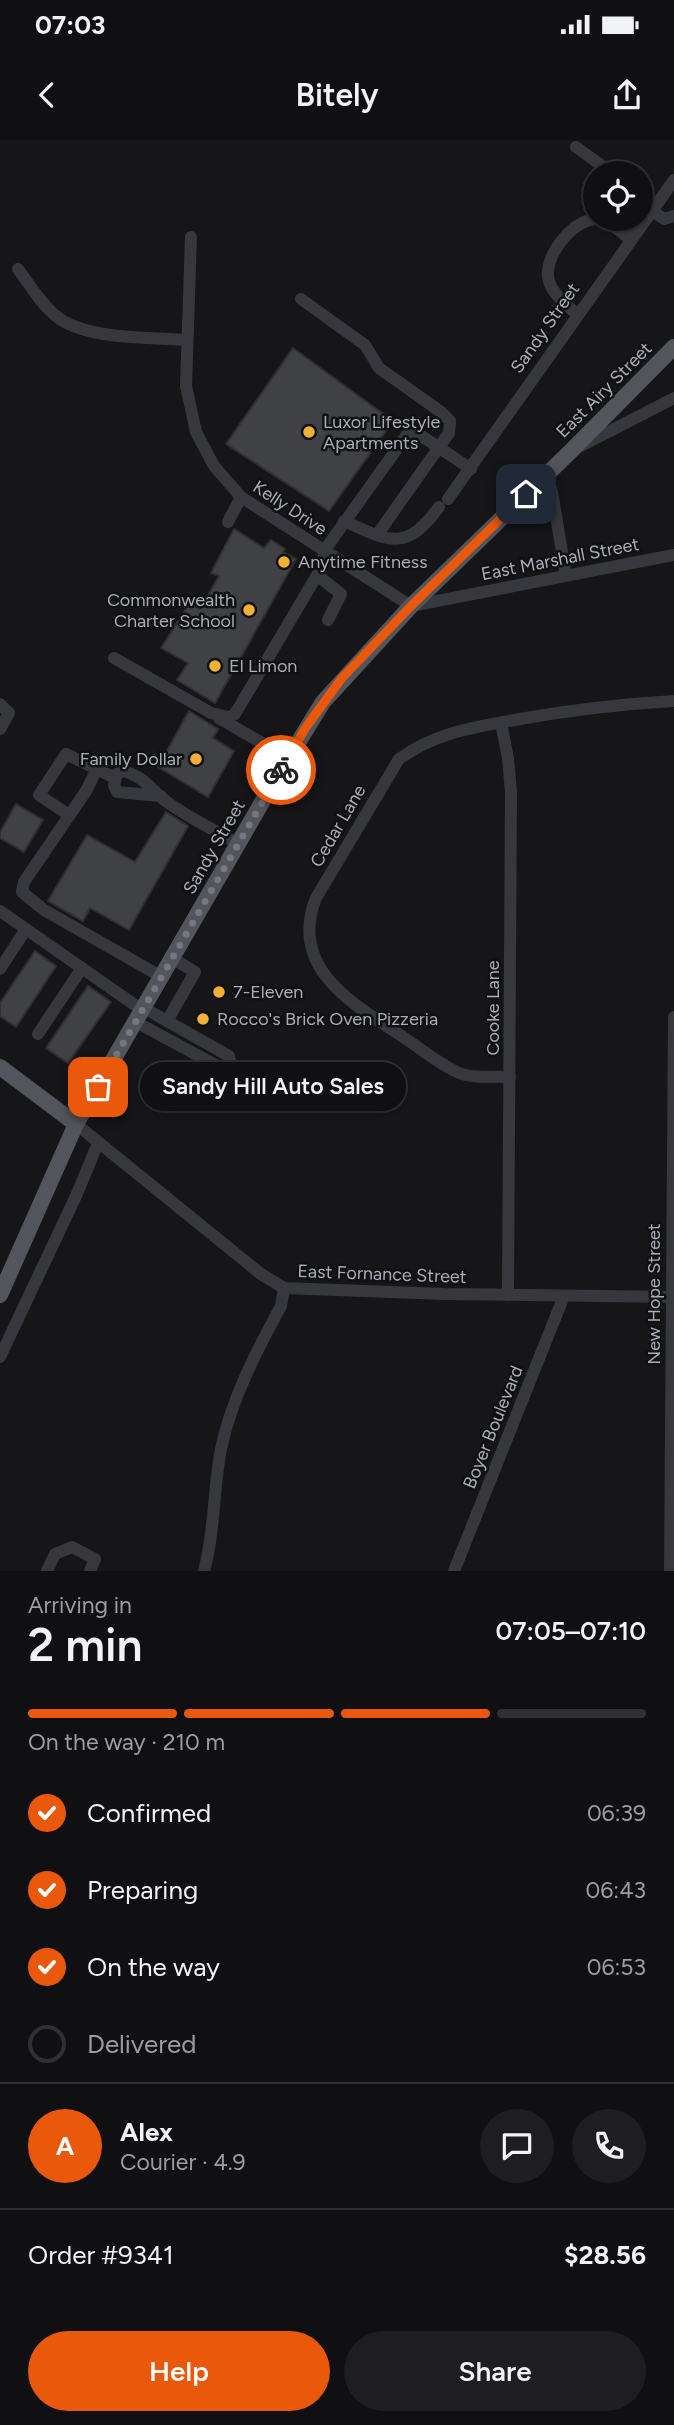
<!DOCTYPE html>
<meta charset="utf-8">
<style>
:root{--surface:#101012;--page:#1e1e20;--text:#f1f3f6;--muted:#9c9d9f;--line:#303032;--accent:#ea580c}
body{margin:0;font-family:Figtree,sans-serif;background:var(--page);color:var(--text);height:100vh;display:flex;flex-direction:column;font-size:26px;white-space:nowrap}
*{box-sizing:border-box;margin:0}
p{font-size:23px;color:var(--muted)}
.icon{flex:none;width:38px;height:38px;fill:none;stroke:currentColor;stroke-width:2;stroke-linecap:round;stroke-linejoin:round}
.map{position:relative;height:1431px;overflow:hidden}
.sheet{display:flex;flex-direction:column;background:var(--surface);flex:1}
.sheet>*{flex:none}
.tools{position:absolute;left:583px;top:21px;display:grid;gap:14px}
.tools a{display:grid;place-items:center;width:70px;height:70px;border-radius:50%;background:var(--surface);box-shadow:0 2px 5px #0004,0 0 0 2px var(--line);font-size:35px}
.pin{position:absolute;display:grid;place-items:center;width:60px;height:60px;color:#fff;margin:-30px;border-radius:14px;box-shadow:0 4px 10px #0006}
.courier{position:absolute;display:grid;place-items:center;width:70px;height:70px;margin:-35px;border:5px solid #ea580c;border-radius:50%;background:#fff;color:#222;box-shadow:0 2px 9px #0007}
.bubble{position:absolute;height:49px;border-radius:24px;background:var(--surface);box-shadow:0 2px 5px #0004,0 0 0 2px var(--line);font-size:23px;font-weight:600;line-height:49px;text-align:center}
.overview em{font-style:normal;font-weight:600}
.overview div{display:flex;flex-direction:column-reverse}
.overview{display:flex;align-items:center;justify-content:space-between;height:119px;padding:0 28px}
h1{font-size:46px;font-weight:600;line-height:52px}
.bar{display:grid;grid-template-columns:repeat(4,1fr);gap:10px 7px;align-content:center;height:84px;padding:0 28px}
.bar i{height:9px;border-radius:5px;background:var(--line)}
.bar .selected{background:var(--accent)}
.bar p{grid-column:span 4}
.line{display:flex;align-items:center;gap:18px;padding:0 28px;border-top:2px solid var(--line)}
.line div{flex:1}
.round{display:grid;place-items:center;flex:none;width:74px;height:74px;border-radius:37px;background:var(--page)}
ol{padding:0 28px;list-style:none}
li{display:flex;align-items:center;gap:21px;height:77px}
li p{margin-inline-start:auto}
li .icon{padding:7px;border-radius:50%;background:var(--accent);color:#fff;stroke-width:4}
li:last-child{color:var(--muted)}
li i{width:38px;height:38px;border:4px solid var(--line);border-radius:50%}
.action{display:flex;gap:14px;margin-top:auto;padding:14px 28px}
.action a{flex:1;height:80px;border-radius:42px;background:var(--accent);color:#fff;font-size:28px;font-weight:600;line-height:80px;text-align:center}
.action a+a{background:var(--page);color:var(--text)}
.status{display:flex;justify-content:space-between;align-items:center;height:49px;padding:0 35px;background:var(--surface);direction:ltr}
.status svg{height:19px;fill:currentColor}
header{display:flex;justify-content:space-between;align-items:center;height:91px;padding:0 28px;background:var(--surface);font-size:32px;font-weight:600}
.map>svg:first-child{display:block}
</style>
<div class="status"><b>07:03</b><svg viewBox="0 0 49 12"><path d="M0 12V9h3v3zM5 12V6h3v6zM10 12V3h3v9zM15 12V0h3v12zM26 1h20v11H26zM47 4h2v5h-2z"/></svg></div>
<header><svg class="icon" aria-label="back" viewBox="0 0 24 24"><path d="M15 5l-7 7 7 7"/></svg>Bitely<svg class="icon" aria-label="share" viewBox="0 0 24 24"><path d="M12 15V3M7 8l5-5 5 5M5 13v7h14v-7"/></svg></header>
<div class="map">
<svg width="674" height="1431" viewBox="0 0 674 1431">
<rect width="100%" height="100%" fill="#161618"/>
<g fill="#404145" stroke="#303034" stroke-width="2">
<path d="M 293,208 L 393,281 L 329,371 L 226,304 Z"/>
<path d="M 234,389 L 264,408 L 271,400 L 285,409 L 283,412 L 296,419 L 215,563 L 177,540 L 188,523 L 161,508 L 189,464 L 200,469 L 219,436 L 211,433 Z"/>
<path d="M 189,571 L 218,589 L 213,598 L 234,611 L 208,657 L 158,627 Z"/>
<path d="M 16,664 L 43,680 L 24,712 L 0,698 L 0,692 Z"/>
<path d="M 166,672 L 188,686 L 129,790 L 90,768 L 83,781 L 48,761 L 87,695 L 135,722 Z"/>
<path d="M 35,811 L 56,826 L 16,887 L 0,876 L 0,863 Z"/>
<path d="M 88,846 L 111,862 L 68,923 L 46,908 Z"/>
</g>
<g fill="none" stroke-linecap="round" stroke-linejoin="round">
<g stroke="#37383d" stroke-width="12">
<path d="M 576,7 L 612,33"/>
<path d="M 640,54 L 656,65"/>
<path d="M 652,71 L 664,79 L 674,76"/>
<path d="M 191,97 L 186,246 L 196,292 L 214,326 L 241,357 L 411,466 L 674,415"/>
<path d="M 18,129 C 30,145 40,163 56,176 C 85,200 149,197 187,200"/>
<path d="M 301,159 L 365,205 L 379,228 L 441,272 L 450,281 L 449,293 L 377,395"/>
<path d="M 577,174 C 566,165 549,151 548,136 C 546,113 575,77 599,79 C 609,80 623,94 631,100"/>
<path d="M 581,306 L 674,258"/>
<path d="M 546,336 L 552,352 L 566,436"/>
<path d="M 448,359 L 674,40"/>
<path d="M 344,381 C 390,402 406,412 439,367"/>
<path d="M 228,382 L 241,357"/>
<path d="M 317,435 L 341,454 L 328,480"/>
<path d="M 114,518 L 211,573 L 229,577 L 235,574 L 323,425 L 324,411 L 411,289 L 471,329"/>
<path d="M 0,564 L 9,573 L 0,589"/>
<path d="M 219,578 L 288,618"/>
<path d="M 501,583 L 508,618 L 511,652 L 508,1155"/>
<path d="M 97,629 L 86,651 L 24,742 L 22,752 L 44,770 L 162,837"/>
<path d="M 161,656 L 117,652 L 114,645 L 117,634 L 123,631 C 144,636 151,650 167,662 C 189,678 215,690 238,704"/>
<path d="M 69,675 L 39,655 L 66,614 L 115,638"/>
<path d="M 0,771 L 142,870"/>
<path d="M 0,829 L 26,789"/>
<path d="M 167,881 L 195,832 L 172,818"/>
<path d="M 136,882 L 221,928 L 227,926 L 230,920 L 229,916 L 144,868"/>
<path d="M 38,894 L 82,828"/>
<path d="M 510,937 C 494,936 471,939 457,932 C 438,923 420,908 403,897 C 353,864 288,828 316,758 L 399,619 C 436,592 476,587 520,579 C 571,570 622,564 674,561"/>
<path d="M 76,984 L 261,1134 L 284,1148 L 444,1154 L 674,1157"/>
<path d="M 0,1217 L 76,1056 L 98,1003"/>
<path d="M 47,1431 L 55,1414 L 72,1407 L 95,1419 L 90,1431"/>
<path d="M 204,1431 C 215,1391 213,1350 221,1309 C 231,1260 257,1210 281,1166 L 284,1148"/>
<path d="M 454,1431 L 564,1156"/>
<path d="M 670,1431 L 674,877"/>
</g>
<g stroke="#53555c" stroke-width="16">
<path d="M 0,927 L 76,984"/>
<path d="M 0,1155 L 76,984 L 272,645 L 323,562 L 411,466 L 572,310 L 674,207"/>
</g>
</g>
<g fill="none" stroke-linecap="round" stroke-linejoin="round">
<path stroke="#757880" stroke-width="7" stroke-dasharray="0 12.6" d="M 98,947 L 281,630"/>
<path stroke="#ea580c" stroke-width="9" d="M 281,630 L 306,587 L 342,538 L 411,466 L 526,354"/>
</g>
<g fill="#f2b134" stroke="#111113" stroke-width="2.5">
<circle cx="309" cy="292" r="7"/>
<circle cx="284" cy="422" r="7"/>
<circle cx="249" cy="470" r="7"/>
<circle cx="215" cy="526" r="7"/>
<circle cx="196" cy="619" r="7"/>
<circle cx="219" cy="852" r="7"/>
<circle cx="203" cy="879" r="7"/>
</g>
<g text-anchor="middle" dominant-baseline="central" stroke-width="5" stroke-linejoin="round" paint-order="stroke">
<g font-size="18" fill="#a8adb8" stroke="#111113">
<text transform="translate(545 188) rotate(-55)">Sandy Street</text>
<text transform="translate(604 250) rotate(-45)">East Airy Street</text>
<text transform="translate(290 368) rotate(33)">Kelly Drive</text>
<text transform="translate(560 419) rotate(-11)">East Marshall Street</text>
<text transform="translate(338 686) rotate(-60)">Cedar Lane</text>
<text transform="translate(214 707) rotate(-60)">Sandy Street</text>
<text transform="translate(493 868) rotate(-90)">Cooke Lane</text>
<text transform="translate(382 1134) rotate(2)">East Fornance Street</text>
<text transform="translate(654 1154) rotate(-90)">New Hope Street</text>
<text transform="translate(493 1287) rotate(-68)">Boyer Boulevard</text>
</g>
<g font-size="18" fill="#a8adb8" stroke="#111113" text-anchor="start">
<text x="323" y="282">Luxor Lifestyle<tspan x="323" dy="21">Apartments</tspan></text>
<text x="298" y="422">Anytime Fitness</text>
<text x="235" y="460" text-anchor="end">Commonwealth<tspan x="235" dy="21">Charter School</tspan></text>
<text x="229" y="526">El Limon</text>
<text x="182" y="619" text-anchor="end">Family Dollar</text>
<text x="233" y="852">7-Eleven</text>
<text x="217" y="879">Rocco's Brick Oven Pizzeria</text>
</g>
</g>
</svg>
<div class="tools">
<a><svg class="icon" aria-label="locate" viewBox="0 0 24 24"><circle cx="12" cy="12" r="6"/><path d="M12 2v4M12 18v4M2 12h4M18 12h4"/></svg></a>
</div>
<div class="pin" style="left:98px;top:947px;background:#ea580c"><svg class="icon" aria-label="bag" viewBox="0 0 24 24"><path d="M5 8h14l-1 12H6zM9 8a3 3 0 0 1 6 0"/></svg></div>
<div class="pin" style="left:526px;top:354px;background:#1f2937"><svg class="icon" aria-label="home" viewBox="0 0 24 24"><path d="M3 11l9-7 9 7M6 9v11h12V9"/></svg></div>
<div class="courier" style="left:281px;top:630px"><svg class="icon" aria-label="bike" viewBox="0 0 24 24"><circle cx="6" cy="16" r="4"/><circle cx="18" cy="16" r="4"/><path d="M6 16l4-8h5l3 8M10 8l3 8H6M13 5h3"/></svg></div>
<div class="bubble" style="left:140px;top:922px;width:266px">Sandy Hill Auto Sales</div>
</div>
<section class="sheet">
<div class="overview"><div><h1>2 min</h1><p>Arriving in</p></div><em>07:05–07:10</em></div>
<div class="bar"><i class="selected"></i><i class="selected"></i><i class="selected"></i><i></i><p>On the way · 210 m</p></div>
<ol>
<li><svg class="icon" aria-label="check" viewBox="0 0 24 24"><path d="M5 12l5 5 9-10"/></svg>Confirmed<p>06:39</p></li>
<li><svg class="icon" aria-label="check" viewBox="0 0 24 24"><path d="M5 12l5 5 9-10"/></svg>Preparing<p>06:43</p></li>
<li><svg class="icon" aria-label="check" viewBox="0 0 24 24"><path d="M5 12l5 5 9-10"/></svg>On the way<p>06:53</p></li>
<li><i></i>Delivered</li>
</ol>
<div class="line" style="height:126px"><b class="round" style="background:var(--accent);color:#fff">A</b><div><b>Alex</b><p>Courier · 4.9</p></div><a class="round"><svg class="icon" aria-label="chat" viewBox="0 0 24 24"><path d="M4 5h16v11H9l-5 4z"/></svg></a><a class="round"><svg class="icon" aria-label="phone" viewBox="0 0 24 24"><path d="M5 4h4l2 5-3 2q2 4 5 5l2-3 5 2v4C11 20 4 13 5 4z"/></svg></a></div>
<div class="line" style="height:91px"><div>Order #9341</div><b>$28.56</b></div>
<div class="action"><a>Help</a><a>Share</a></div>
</section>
